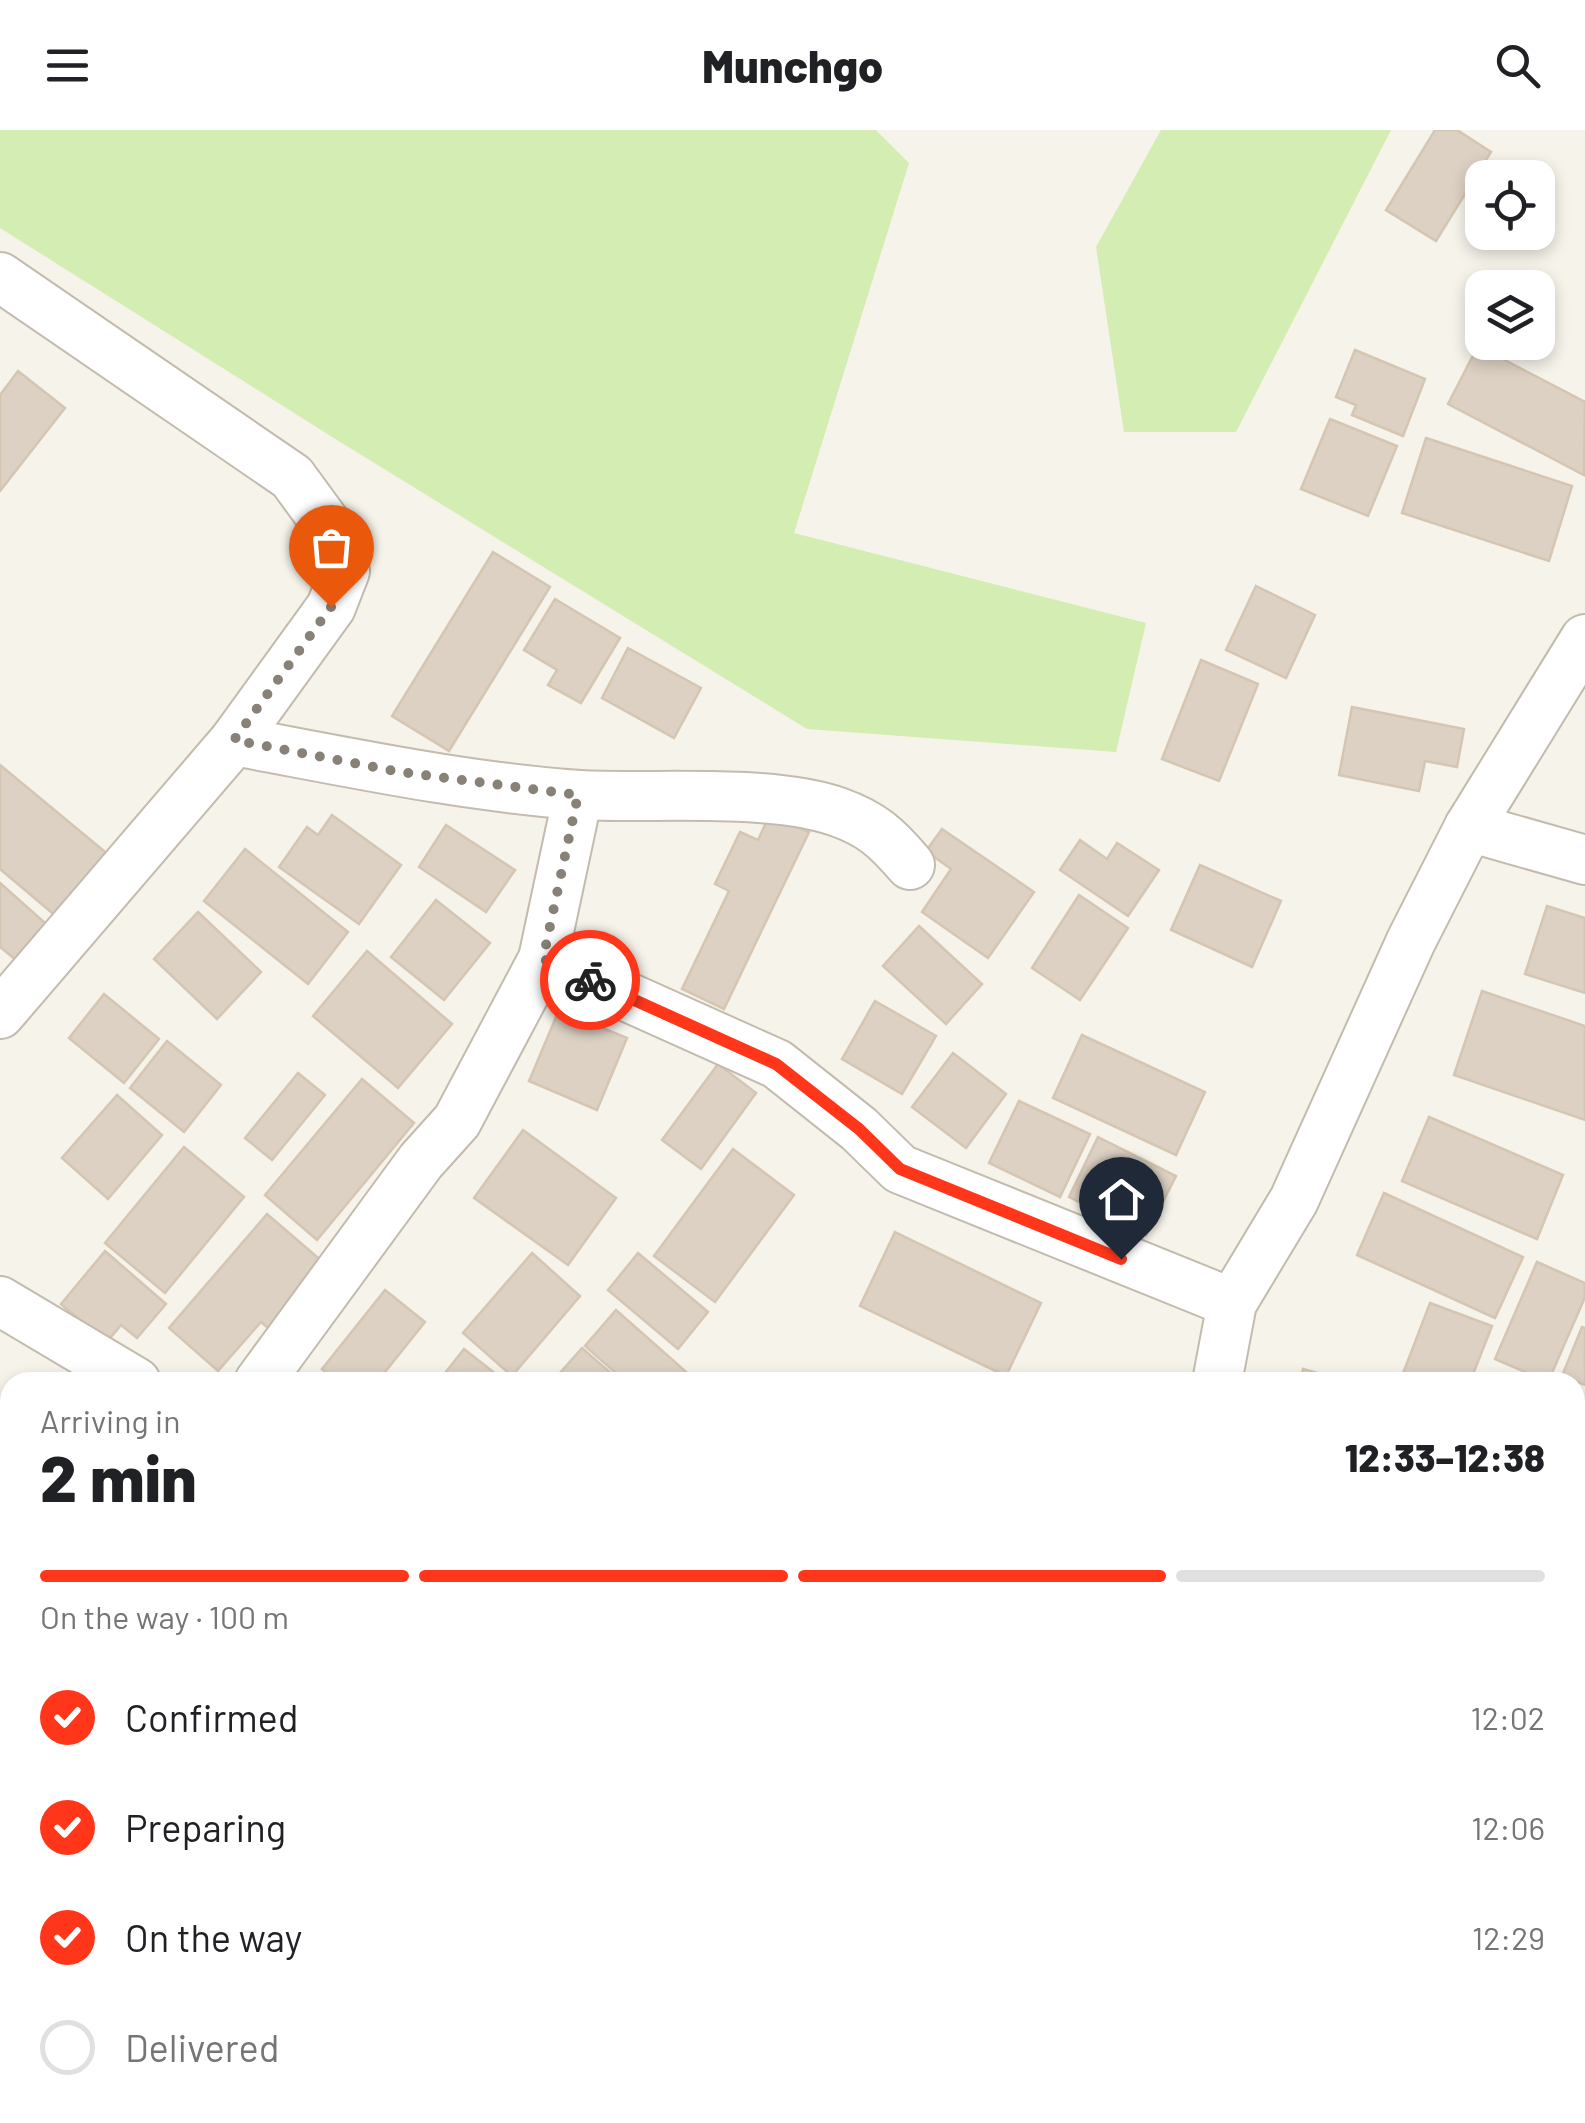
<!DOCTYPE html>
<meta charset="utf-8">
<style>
:root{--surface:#fff;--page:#f6f6f6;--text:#202124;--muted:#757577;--line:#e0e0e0;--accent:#ff361a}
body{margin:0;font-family:Barlow,sans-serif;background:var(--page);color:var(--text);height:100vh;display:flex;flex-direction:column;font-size:38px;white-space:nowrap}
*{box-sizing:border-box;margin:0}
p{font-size:32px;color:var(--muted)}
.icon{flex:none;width:55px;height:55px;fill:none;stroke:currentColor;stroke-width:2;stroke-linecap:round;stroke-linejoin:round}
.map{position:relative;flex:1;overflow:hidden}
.sheet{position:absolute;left:0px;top:1242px;width:1585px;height:752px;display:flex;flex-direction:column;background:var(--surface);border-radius:30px 30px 0 0;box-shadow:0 5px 15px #0003}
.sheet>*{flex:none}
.tools{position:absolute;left:1465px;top:30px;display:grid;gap:20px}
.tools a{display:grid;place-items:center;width:90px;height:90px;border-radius:20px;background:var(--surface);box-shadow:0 5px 15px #0003;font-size:50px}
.pin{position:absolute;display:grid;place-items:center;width:85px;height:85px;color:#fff;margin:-102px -42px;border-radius:50% 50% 50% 0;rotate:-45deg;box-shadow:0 0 10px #0007}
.pin .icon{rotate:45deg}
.courier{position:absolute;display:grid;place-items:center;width:100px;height:100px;margin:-50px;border:8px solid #ff361a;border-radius:50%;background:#fff;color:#222;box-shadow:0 2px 12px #0007}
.summary em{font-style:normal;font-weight:800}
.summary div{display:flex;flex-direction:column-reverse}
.summary{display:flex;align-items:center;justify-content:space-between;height:170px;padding:0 40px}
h1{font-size:65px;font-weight:800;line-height:75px}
.bar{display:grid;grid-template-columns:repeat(4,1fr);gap:15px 10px;align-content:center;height:120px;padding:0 40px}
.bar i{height:12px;border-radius:8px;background:var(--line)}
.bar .selected{background:var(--accent)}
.bar p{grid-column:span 4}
ol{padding:0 40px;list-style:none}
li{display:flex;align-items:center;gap:30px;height:110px}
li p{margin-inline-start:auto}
li .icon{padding:10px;border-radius:50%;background:var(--accent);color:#fff;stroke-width:4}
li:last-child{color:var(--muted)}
li i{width:55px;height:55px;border:5px solid var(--line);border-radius:50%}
header{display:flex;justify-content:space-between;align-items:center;height:130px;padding:0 40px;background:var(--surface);font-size:45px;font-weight:800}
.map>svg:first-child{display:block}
</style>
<header><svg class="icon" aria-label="menu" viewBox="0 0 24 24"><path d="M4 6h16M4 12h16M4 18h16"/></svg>Munchgo<svg class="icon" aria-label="search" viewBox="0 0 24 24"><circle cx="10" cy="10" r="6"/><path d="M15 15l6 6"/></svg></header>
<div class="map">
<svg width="1585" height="1993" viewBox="0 0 1585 1993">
<rect width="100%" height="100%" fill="#f6f3eb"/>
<g fill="#d4edb2">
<path d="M 0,0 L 876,0 L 909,33 L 794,403 L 1146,493 L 1116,622 L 807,599 L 337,310 L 0,98 Z"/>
<path d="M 1161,0 L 1391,0 L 1236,302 L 1124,302 L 1096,117 Z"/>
</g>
<g fill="#dcd1c3" stroke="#d4c6b2" stroke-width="2.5">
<path d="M 1435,0 L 1457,0 L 1491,22 L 1436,111 L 1386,80 Z"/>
<path d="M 1478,216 L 1585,272 L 1584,345 L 1448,274 Z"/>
<path d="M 1355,220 L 1425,249 L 1403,306 L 1352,285 L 1356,275 L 1336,267 Z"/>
<path d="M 18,241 L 65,278 L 0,361 L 0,265 Z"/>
<path d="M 1330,289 L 1397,316 L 1368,386 L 1301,359 Z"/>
<path d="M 1426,308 L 1572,356 L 1549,431 L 1402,383 Z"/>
<path d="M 493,422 L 550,457 L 449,621 L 392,586 Z"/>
<path d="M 1256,456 L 1315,485 L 1286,548 L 1226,520 Z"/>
<path d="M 555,469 L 620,508 L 581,573 L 548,555 L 557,540 L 524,520 Z"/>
<path d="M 628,518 L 701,558 L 674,608 L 602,568 Z"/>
<path d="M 1201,530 L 1258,554 L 1219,651 L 1162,629 Z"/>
<path d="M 1352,577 L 1464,599 L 1457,637 L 1425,631 L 1419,661 L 1339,645 Z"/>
<path d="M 0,635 L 116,731 L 64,793 L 0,739 Z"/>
<path d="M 770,684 L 809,702 L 724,879 L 682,859 L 729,761 L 715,754 L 740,702 L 758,710 Z"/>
<path d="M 332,685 L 401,735 L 359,794 L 279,737 L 307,697 L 318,705 Z"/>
<path d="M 446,695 L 515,740 L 486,782 L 419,737 Z"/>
<path d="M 942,699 L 1034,762 L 988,828 L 922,782 L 951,739 L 926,721 Z"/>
<path d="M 1080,710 L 1107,729 L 1117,713 L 1159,740 L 1128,786 L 1060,740 Z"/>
<path d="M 245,719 L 348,802 L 308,854 L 204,771 Z"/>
<path d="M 1200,735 L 1281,771 L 1252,837 L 1171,800 Z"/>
<path d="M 0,753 L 53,800 L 22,835 L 0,817 Z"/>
<path d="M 1079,765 L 1128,798 L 1080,870 L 1032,838 Z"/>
<path d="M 436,770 L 490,813 L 444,870 L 391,827 Z"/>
<path d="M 1547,776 L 1585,788 L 1585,863 L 1525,844 Z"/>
<path d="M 198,782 L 261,842 L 217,889 L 154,829 Z"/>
<path d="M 919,796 L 982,854 L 946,894 L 883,836 Z"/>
<path d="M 367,821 L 452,894 L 398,958 L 313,886 Z"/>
<path d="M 1482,861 L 1585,896 L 1585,990 L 1454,945 Z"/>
<path d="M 104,864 L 159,909 L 124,953 L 69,908 Z"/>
<path d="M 875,871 L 936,906 L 902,964 L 842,929 Z"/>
<path d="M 559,880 L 627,908 L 597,980 L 529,951 Z"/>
<path d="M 1082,905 L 1205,962 L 1176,1025 L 1053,968 Z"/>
<path d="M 167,911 L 221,955 L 184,1002 L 130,958 Z"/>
<path d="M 953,923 L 1006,964 L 966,1018 L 912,977 Z"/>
<path d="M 718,934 L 756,963 L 701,1039 L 662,1010 Z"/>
<path d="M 298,943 L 325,965 L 272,1030 L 245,1008 Z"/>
<path d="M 362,949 L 414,993 L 317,1110 L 265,1065 Z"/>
<path d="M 117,965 L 162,1005 L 108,1069 L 62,1028 Z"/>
<path d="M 1019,971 L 1090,1004 L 1060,1067 L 989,1033 Z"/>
<path d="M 1429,987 L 1563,1045 L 1537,1109 L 1402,1051 Z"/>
<path d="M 523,1000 L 616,1068 L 568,1135 L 474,1068 Z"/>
<path d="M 1098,1007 L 1176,1046 L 1146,1105 L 1069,1067 Z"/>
<path d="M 184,1017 L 244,1067 L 165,1163 L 105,1113 Z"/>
<path d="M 733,1019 L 794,1065 L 715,1172 L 654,1126 Z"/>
<path d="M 1384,1063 L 1523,1127 L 1495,1188 L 1357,1125 Z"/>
<path d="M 267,1084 L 338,1145 L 282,1210 L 261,1192 L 218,1241 L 169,1198 Z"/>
<path d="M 895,1102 L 1041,1173 L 1006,1246 L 860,1176 Z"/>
<path d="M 105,1121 L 166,1174 L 137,1208 L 121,1195 L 106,1213 L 61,1174 Z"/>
<path d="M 532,1123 L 580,1166 L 512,1246 L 463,1203 Z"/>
<path d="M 638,1123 L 708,1182 L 678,1219 L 608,1160 Z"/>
<path d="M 1537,1132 L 1585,1153 L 1585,1167 L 1548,1252 L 1495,1229 Z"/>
<path d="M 385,1160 L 425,1192 L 377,1252 L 339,1252 L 322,1239 Z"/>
<path d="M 1430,1173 L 1492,1196 L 1470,1252 L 1420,1252 L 1402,1246 Z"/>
<path d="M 616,1180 L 693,1248 L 689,1252 L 626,1252 L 585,1216 Z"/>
<path d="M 1582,1197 L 1585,1198 L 1585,1255 L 1562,1246 Z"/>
<path d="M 582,1218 L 621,1252 L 552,1252 Z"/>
<path d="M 464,1219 L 506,1252 L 438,1252 Z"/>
<path d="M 1303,1239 L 1350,1252 L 1300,1252 Z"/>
<path d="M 0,1302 L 10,1310 L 10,1348 L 0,1361 Z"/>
<path d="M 0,1388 L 10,1395 L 10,1477 L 0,1471 Z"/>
<path d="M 10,1608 L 10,1636 L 0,1628 L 0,1622 Z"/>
<path d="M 10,1641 L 10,1679 L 0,1671 L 0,1654 Z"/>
<path d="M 0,1869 L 10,1876 L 10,1957 L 0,1971 Z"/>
<path d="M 13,1985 L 88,1985 L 83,1993 L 24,1993 Z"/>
<path d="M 369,1985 L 446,1985 L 480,1993 L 367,1993 Z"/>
<rect x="665" y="1985" width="126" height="8"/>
<path d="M 856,1985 L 972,1985 L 1000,1993 L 854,1993 Z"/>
</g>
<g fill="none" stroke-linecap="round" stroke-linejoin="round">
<defs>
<g id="minor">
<path d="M 0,147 L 292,347 L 341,414 L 345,441 L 331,477 L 234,611 L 0,884"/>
<path d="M 234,611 C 348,632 464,657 580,665 C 655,669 769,658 838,682 C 872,694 887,708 910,735"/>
<path d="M 1469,697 L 1585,730"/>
<path d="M 543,829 L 777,934 L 859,999 L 900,1039 L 1232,1173"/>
<path d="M 0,1171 L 136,1252"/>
<path d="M 259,1252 L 421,1031 L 457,991 L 543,829 L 578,665"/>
<path d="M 1217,1252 L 1232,1173 L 1294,1070 L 1411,811 L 1469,697 L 1585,509"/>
<path d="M 0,1540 L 10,1529"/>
<path d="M 0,1783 L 10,1791"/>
<path d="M 1575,1921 L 1585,1855"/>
<path d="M 164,1985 L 181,1993"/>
<path d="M 608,1993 L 610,1985"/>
<path d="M 1089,1993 L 1090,1985"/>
<path d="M 1564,1993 L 1565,1985"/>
</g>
</defs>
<use href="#minor" stroke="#c3bbad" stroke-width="52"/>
<use href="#minor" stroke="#fff" stroke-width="48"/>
</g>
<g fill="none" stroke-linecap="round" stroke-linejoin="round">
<path stroke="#888177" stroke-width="10" stroke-dasharray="0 18" d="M 331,477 L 234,610 L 400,642 L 578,665 L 543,829 L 590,850"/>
<path stroke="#ff361a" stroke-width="12" d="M 590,850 L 776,934 L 859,999 L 900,1039 L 1121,1129"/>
</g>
</svg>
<div class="tools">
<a><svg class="icon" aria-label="locate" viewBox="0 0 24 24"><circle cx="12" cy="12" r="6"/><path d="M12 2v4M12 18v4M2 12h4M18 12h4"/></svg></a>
<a><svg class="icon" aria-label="layers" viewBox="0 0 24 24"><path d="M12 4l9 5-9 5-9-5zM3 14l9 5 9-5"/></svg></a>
</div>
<div class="pin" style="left:331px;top:477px;background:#ea580c"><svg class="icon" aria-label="bag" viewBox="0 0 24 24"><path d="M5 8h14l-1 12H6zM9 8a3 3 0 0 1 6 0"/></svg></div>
<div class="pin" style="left:1121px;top:1129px;background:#1f2937"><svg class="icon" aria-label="home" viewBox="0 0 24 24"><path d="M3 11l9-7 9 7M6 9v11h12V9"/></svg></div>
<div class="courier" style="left:590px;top:850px"><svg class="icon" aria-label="bike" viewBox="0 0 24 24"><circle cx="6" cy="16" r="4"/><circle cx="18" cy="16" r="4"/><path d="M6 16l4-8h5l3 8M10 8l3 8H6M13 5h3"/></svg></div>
<section class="sheet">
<div class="summary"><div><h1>2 min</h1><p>Arriving in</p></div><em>12:33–12:38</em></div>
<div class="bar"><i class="selected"></i><i class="selected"></i><i class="selected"></i><i></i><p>On the way · 100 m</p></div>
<ol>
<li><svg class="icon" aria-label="check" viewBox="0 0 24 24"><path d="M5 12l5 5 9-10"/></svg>Confirmed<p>12:02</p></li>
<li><svg class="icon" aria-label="check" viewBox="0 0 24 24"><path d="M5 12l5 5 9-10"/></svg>Preparing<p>12:06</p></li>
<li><svg class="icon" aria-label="check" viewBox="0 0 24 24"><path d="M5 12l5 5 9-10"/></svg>On the way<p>12:29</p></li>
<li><i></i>Delivered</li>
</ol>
</section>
</div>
